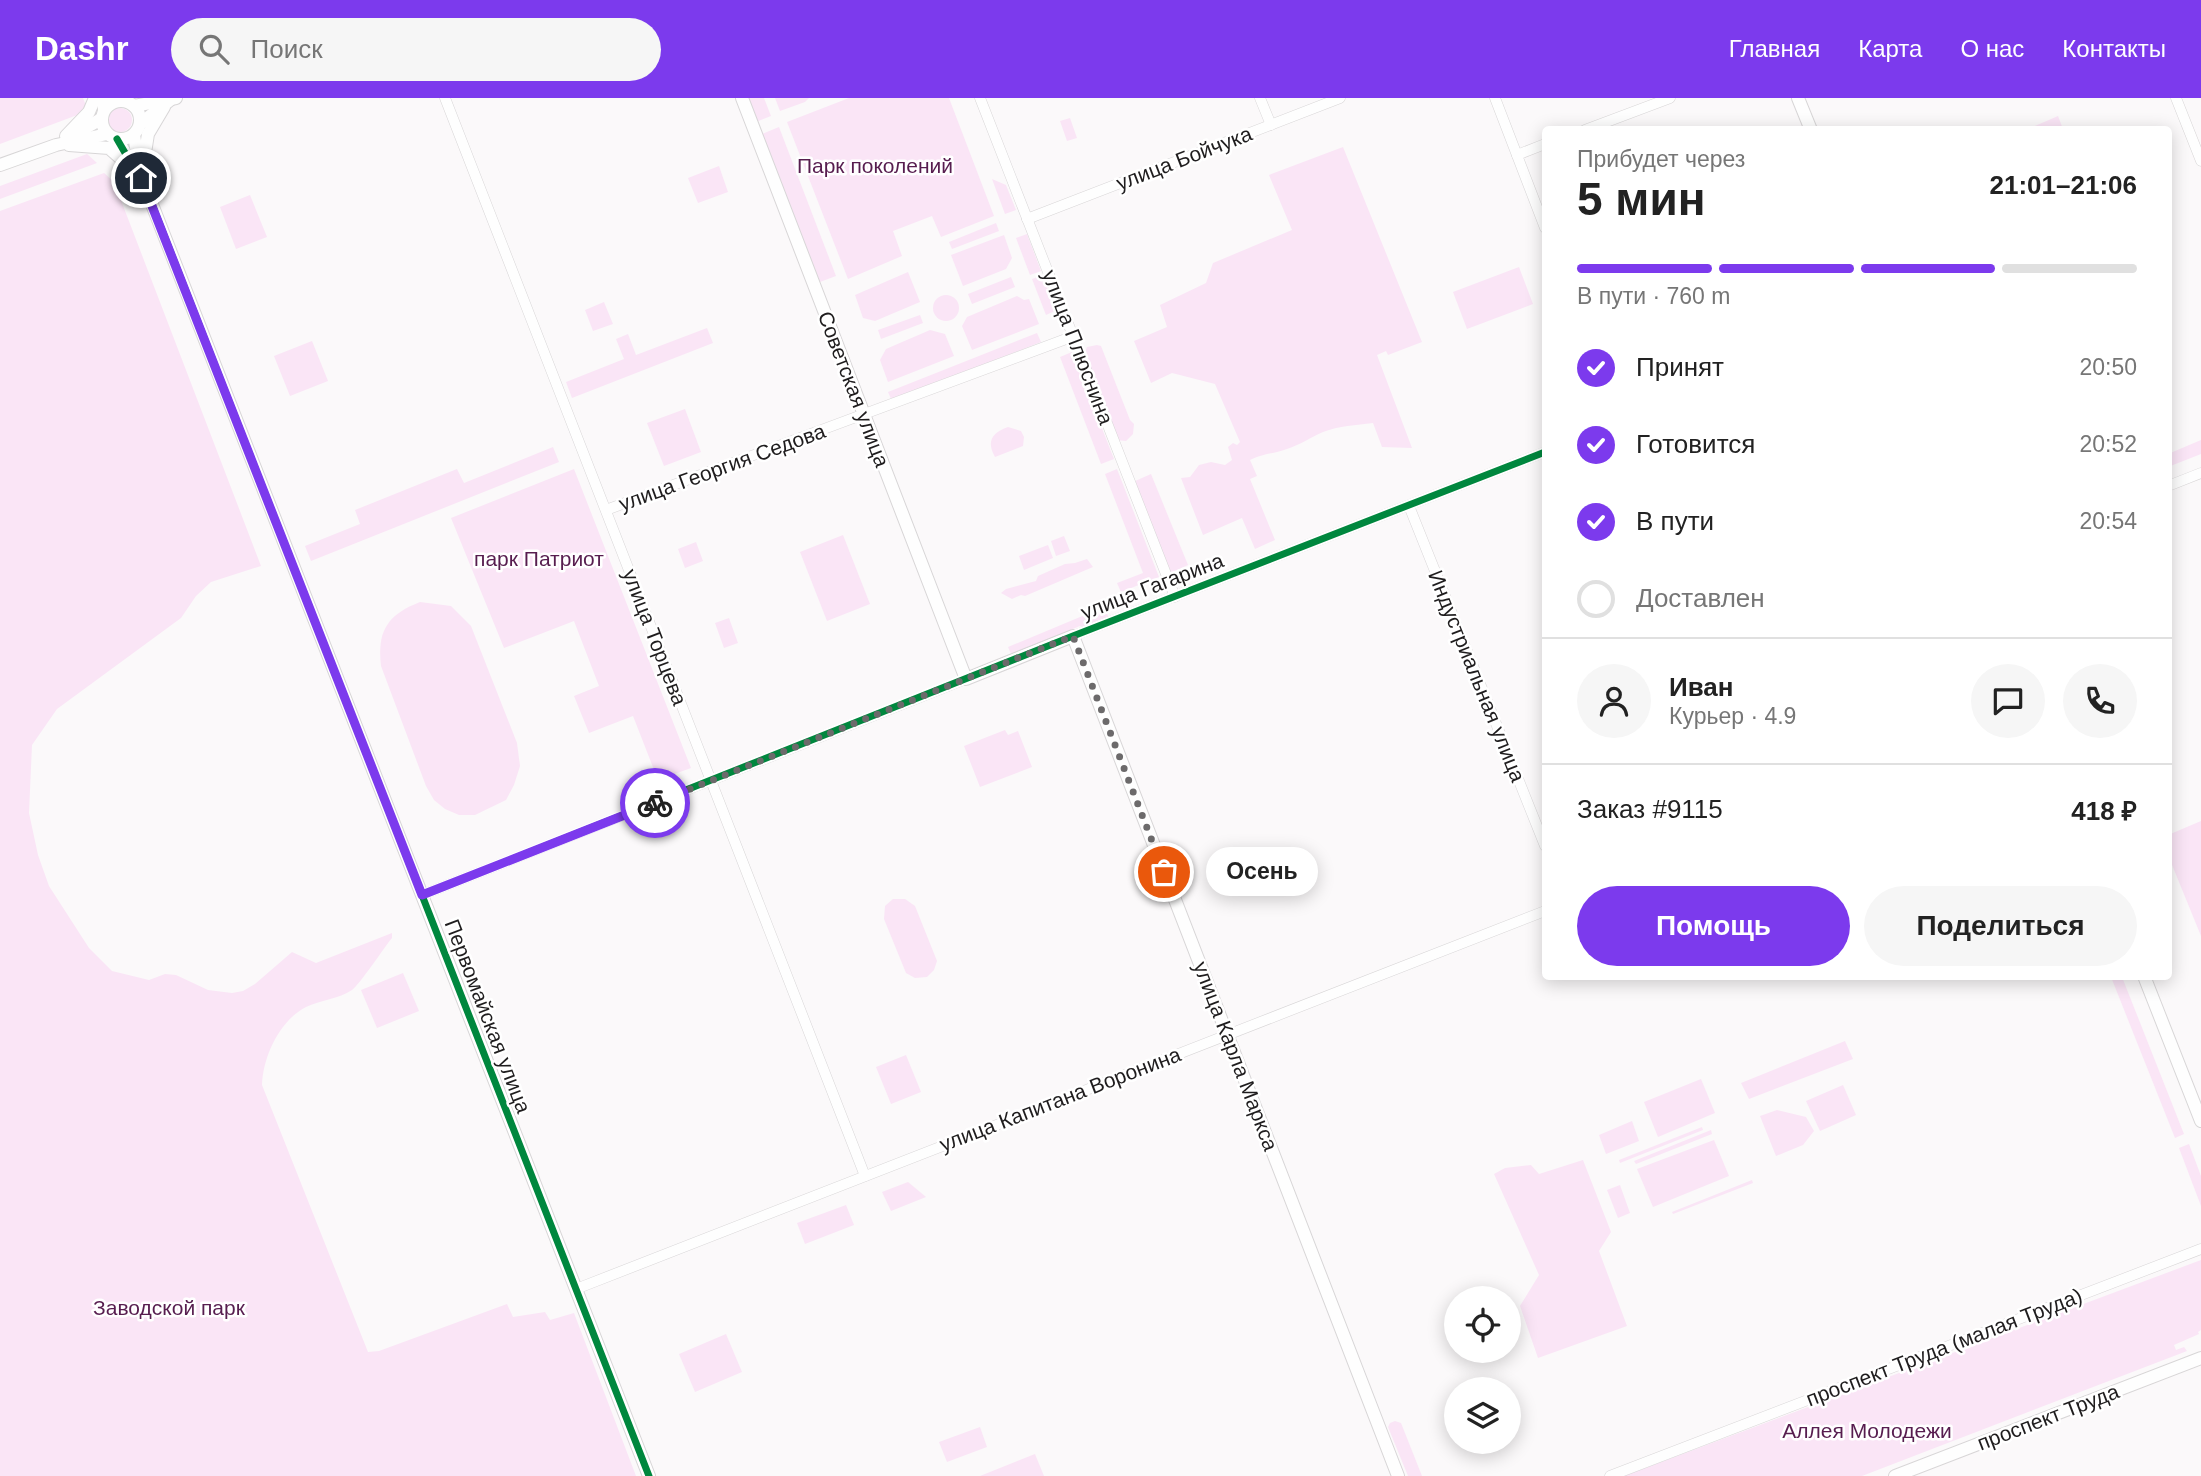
<!DOCTYPE html>
<html lang="ru">
<meta charset="utf-8">
<style>
:root{--surface:#fff;--page:#f6f6f6;--text:#222;--muted:#767676;--line:#e0e0e0;--accent:#7c3aed}
body{margin:0;font-family:Helvetica,sans-serif;background:var(--page);color:var(--text);height:100vh;display:flex;flex-direction:column;font-size:26px;white-space:nowrap}
*{box-sizing:border-box;margin:0}
p{font-size:23px;color:var(--muted)}
.icon{flex:none;width:38px;height:38px;fill:none;stroke:currentColor;stroke-width:2;stroke-linecap:round;stroke-linejoin:round}
.map{position:relative;flex:1;overflow:hidden}
.drawer{position:absolute;left:1542px;top:28px;width:630px;height:854px;display:flex;flex-direction:column;background:var(--surface);border-radius:7px;box-shadow:0 4px 18px #0003}
.drawer>*{flex:none}
.fabs{position:absolute;left:1444px;top:1188px;display:grid;gap:14px}
.fabs a{display:grid;place-items:center;width:77px;height:77px;border-radius:50%;background:var(--surface);box-shadow:0 4px 18px #0003;font-size:35px}
.pin{position:absolute;display:grid;place-items:center;width:60px;height:60px;color:#fff;margin:-30px;border:4px solid #fff;border-radius:50%;box-shadow:0 2px 7px #0007}
.courier{position:absolute;display:grid;place-items:center;width:70px;height:70px;margin:-35px;border:5px solid #7c3aed;border-radius:50%;background:#fff;color:#222;box-shadow:0 2px 9px #0007}
.bubble{position:absolute;height:49px;border-radius:24px;background:var(--surface);box-shadow:0 4px 18px #0003;font-size:23px;font-weight:800;line-height:49px;text-align:center}
.headline em{font-style:normal;font-weight:800}
.headline div{display:flex;flex-direction:column-reverse}
.headline{display:flex;align-items:center;justify-content:space-between;height:119px;padding:0 35px}
h1{font-size:46px;font-weight:800;line-height:52px}
.bar{display:grid;grid-template-columns:repeat(4,1fr);gap:10px 7px;align-content:center;height:84px;padding:0 35px}
.bar i{height:9px;border-radius:5px;background:var(--line)}
.bar .active{background:var(--accent)}
.bar p{grid-column:span 4}
.line{display:flex;align-items:center;gap:18px;padding:0 35px;border-top:2px solid var(--line)}
.line div{flex:1}
.round{display:grid;place-items:center;flex:none;width:74px;height:74px;border-radius:37px;background:var(--page)}
ol{padding:0 35px;list-style:none}
li{display:flex;align-items:center;gap:21px;height:77px}
li p{margin-inline-start:auto}
li .icon{padding:7px;border-radius:50%;background:var(--accent);color:#fff;stroke-width:4}
li:last-child{color:var(--muted)}
li i{width:38px;height:38px;border:4px solid var(--line);border-radius:50%}
.primary-button{display:flex;gap:14px;margin-top:auto;padding:14px 35px}
.primary-button a{flex:1;height:80px;border-radius:42px;background:var(--accent);color:#fff;font-size:28px;font-weight:800;line-height:80px;text-align:center}
.primary-button a+a{background:var(--page);color:var(--text)}
header{display:flex;align-items:center;gap:42px;box-sizing:border-box;height:98px;padding:0 35px;background:var(--accent);color:#fff}
header strong{font-size:33px}
nav{display:flex;gap:38px;margin-inline-start:auto;font-size:24px}
.search{width:490px;height:63px;background:var(--page);display:flex;align-items:center;gap:18px;box-sizing:border-box;padding:0 24px;border-radius:38px;color:var(--muted);font-size:26px}
.map>svg:first-child{display:block}
</style>
<header>
<strong>Dashr</strong>
<div class="search"><svg class="icon" aria-label="search" viewBox="0 0 24 24"><circle cx="10" cy="10" r="6"/><path d="M15 15l6 6"/></svg>Поиск</div>
<nav><a>Главная</a><a>Карта</a><a>О нас</a><a>Контакты</a></nav>
</header>
<div class="map">
<svg width="2201" height="1378" viewBox="0 0 2201 1378">
<rect width="100%" height="100%" fill="#fbf9fa"/>
<g fill="#fae5f6">
<path d="M 0,0 L 83,0 L 88,13 L 0,46 Z"/>
<path d="M 746,0 L 764,0 L 771,18 L 756,24 Z"/>
<path d="M 775,0 L 809,0 L 805,4 L 780,13 Z"/>
<path d="M 849,0 L 949,0 L 994,118 L 941,139 L 932,118 L 893,133 L 902,158 L 848,181 L 787,24 Z"/>
<circle cx="120" cy="22" r="12"/>
<path d="M 2058,18 L 2063,31 L 2028,31 Z"/>
<path d="M 1070,20 L 1077,40 L 1067,43 L 1060,23 Z"/>
<path d="M 779,29 L 836,178 L 820,184 L 762,36 Z"/>
<path d="M 1343,49 L 1422,244 L 1388,257 L 1386,253 L 1377,257 L 1412,350 L 1382,349 L 1373,325 C 1356,327 1339,328 1323,334 C 1311,339 1300,347 1287,351 C 1273,356 1265,355 1250,362 L 1257,378 L 1250,381 L 1275,442 L 1255,451 L 1242,420 L 1203,437 L 1181,380 L 1190,379 L 1199,367 L 1211,364 L 1225,367 L 1232,362 L 1228,349 L 1233,345 L 1237,347 L 1240,344 L 1215,286 L 1172,275 L 1151,285 L 1134,243 L 1167,229 L 1160,207 L 1206,185 L 1213,165 L 1292,132 L 1269,77 Z"/>
<path d="M 87,56 L 97,65 L 0,101 L 0,88 Z"/>
<path d="M 719,68 L 728,94 L 698,105 L 688,80 Z"/>
<path d="M 104,75 L 114,84 L 261,468 L 211,484 L 196,498 L 181,520 L 57,611 L 32,647 L 29,715 L 38,757 L 49,788 L 89,850 L 112,873 L 149,882 L 165,876 L 176,877 L 208,892 L 232,895 L 243,893 L 255,886 L 292,854 L 316,865 L 392,835 L 392,840 C 383,851 361,885 352,892 C 339,901 320,902 306,909 C 279,923 263,959 262,987 L 368,1254 L 379,1253 L 507,1206 L 513,1219 L 545,1214 L 550,1222 L 574,1215 L 636,1378 L 0,1378 L 0,113 Z"/>
<path d="M 992,81 L 1006,87 L 1016,112 L 1005,116 Z"/>
<path d="M 250,97 L 267,139 L 236,151 L 220,109 Z"/>
<path d="M 996,125 L 999,133 L 952,151 L 949,144 Z"/>
<path d="M 1027,136 L 1041,173 L 1030,177 L 1016,140 Z"/>
<path d="M 1004,137 L 1012,160 L 1006,171 L 963,188 L 951,157 Z"/>
<path d="M 1519,169 L 1533,206 L 1467,231 L 1453,194 Z"/>
<path d="M 908,174 L 920,204 L 875,223 L 863,220 L 855,197 Z"/>
<path d="M 1043,177 L 1057,212 L 1046,217 L 1032,181 Z"/>
<path d="M 1011,179 L 1015,189 L 972,206 L 968,196 Z"/>
<circle cx="946" cy="210" r="13"/>
<path d="M 1017,198 L 1024,202 L 1029,201 L 1039,226 L 972,252 L 962,228 L 967,219 Z"/>
<path d="M 604,204 L 613,226 L 593,233 L 585,212 Z"/>
<path d="M 920,217 L 923,225 L 881,241 L 878,232 Z"/>
<path d="M 707,230 L 713,245 L 572,300 L 566,284 L 624,261 L 616,241 L 628,236 L 636,257 Z"/>
<path d="M 930,232 L 945,236 L 954,258 L 888,284 L 880,262 L 886,251 Z"/>
<path d="M 1037,235 L 1041,244 L 892,303 L 888,294 Z"/>
<path d="M 312,243 L 328,283 L 290,298 L 274,258 Z"/>
<path d="M 1097,247 L 1101,248 L 1130,322 L 1134,326 L 1133,336 L 1126,343 L 1116,342 L 1084,257 L 1087,249 Z"/>
<path d="M 1072,254 L 1114,361 L 1101,366 L 1060,259 Z"/>
<path d="M 685,311 L 701,354 L 664,368 L 647,325 Z"/>
<path d="M 1008,329 L 1021,333 L 1024,339 L 1023,348 L 995,359 C 986,343 992,335 1008,329 Z"/>
<path d="M 2201,342 L 2201,356 L 2168,369 L 2168,356 Z"/>
<path d="M 553,349 L 559,364 L 311,463 L 305,448 L 360,426 L 355,412 L 457,371 L 464,385 Z"/>
<path d="M 574,371 L 691,670 L 658,682 L 633,618 L 589,635 L 574,598 L 599,588 L 574,523 L 504,550 L 451,420 Z"/>
<path d="M 1117,371 L 1159,479 L 1121,494 L 1117,485 L 1143,475 L 1105,376 Z"/>
<path d="M 1151,376 L 1188,467 L 1170,475 L 1133,384 Z"/>
<path d="M 843,437 L 870,506 L 827,523 L 800,454 Z"/>
<path d="M 1064,438 L 1070,453 L 1056,458 L 1051,443 Z"/>
<path d="M 696,444 L 703,463 L 685,470 L 678,451 Z"/>
<path d="M 1048,447 L 1053,460 L 1024,472 L 1019,458 Z"/>
<path d="M 1087,461 L 1093,469 L 1025,498 L 1021,497 L 1012,501 L 1001,495 L 1006,491 L 1036,483 L 1038,478 L 1065,466 L 1075,465 Z"/>
<path d="M 420,504 L 451,508 L 471,528 L 517,645 L 520,668 L 514,687 L 506,702 L 475,717 L 459,717 L 445,711 L 434,702 L 426,688 L 381,568 C 377,533 387,517 420,504 Z"/>
<path d="M 1104,509 L 1109,520 L 1086,530 L 1080,528 L 1011,556 L 1008,549 Z"/>
<path d="M 729,520 L 738,545 L 724,550 L 715,525 Z"/>
<path d="M 1005,632 L 1008,637 L 1018,633 L 1032,669 L 980,689 L 964,648 Z"/>
<path d="M 2201,723 L 2201,838 L 2168,757 L 2168,737 Z"/>
<path d="M 893,801 L 905,801 L 915,808 L 937,863 L 934,872 L 927,879 L 915,880 L 906,875 L 884,821 L 885,808 Z"/>
<path d="M 403,875 L 419,913 L 377,930 L 361,892 Z"/>
<path d="M 2111,879 L 2122,879 L 2184,1036 L 2175,1040 Z"/>
<path d="M 1845,943 L 1853,961 L 1749,1001 L 1741,985 Z"/>
<path d="M 906,957 L 921,994 L 891,1006 L 876,969 Z"/>
<path d="M 1701,981 L 1715,1015 L 1658,1039 L 1644,1004 Z"/>
<path d="M 1843,987 L 1856,1017 L 1820,1033 L 1806,1003 Z"/>
<path d="M 1777,1012 L 1806,1019 L 1814,1033 L 1803,1047 L 1776,1058 L 1760,1018 Z"/>
<path d="M 1632,1023 L 1639,1043 L 1606,1056 L 1599,1037 Z"/>
<path d="M 1702,1029 L 1703,1032 L 1620,1065 L 1619,1062 Z"/>
<path d="M 1711,1032 L 1712,1036 L 1636,1066 L 1634,1063 Z"/>
<path d="M 1714,1042 L 1729,1078 L 1653,1109 L 1637,1071 Z"/>
<path d="M 2189,1046 L 2201,1078 L 2201,1108 L 2179,1050 Z"/>
<path d="M 1583,1062 L 1611,1134 L 1599,1153 L 1627,1228 L 1538,1260 L 1520,1208 L 1539,1177 L 1494,1076 L 1505,1070 L 1531,1067 L 1539,1076 Z"/>
<path d="M 1752,1082 L 1753,1085 L 1673,1116 L 1672,1114 Z"/>
<path d="M 908,1084 L 926,1099 L 891,1113 L 882,1094 Z"/>
<path d="M 1620,1087 L 1630,1115 L 1618,1120 L 1607,1092 Z"/>
<path d="M 846,1107 L 854,1127 L 805,1146 L 797,1125 Z"/>
<path d="M 2201,1162 L 2201,1232 L 2198,1234 L 2199,1236 L 2174,1247 L 2176,1252 L 2184,1249 L 2187,1253 L 1862,1378 L 1624,1378 Z"/>
<path d="M 726,1236 L 742,1274 L 695,1294 L 679,1256 Z"/>
<path d="M 1395,1323 L 1401,1325 L 1422,1378 L 1408,1378 L 1388,1329 L 1390,1325 Z"/>
<path d="M 980,1329 L 987,1349 L 947,1364 L 939,1344 Z"/>
<path d="M 1035,1356 L 1044,1378 L 980,1378 Z"/>
</g>
<g fill="none" stroke-linecap="round" stroke-linejoin="round">
<defs>
<g id="minor">
<path d="M 445,0 L 865,1078"/>
<path d="M 980,0 L 1175,499"/>
<path d="M 1260,0 L 1271,27"/>
<path d="M 1495,0 L 1545,130"/>
<path d="M 2176,0 L 2201,63"/>
<path d="M 1585,32 L 1670,0"/>
<path d="M 1517,57 L 1545,46"/>
<path d="M 1027,121 L 1340,0"/>
<path d="M 2168,388 L 2201,375"/>
<path d="M 1409,408 L 1545,748"/>
<path d="M 606,412 L 1074,238"/>
<path d="M 1073,538 L 1545,354"/>
<path d="M 422,797 L 966,581"/>
<path d="M 576,1191 L 1545,813"/>
<path d="M 1610,1378 L 2201,1151"/>
</g>
<g id="tertiary">
<path d="M 103,0 L 104,12"/>
<path d="M 122,0 L 124,3"/>
<path d="M 742,0 L 966,581 L 1073,538 L 1398,1378"/>
<path d="M 134,37 L 138,62"/>
<path d="M 66,38 L 89,14 L 95,0"/>
<path d="M 117,41 L 146,91 L 649,1378"/>
<path d="M 69,47 L 109,50 L 126,65"/>
<path d="M 141,80 L 148,36 L 164,9"/>
<path d="M 1895,1378 L 2201,1260"/>
</g>
<g id="secondary">
<path d="M 1798,0 L 1811,32"/>
<circle cx="121" cy="22" r="19"/>
<path d="M 134,8 L 176,0"/>
<path d="M 140,26 L 170,2"/>
<path d="M 68,40 L 101,21"/>
<path d="M 0,67 L 56,47 L 107,36"/>
<path d="M 2144,878 L 2201,1023"/>
</g>
</defs>
<use href="#minor" stroke="#d8d6d7" stroke-width="11"/>
<use href="#tertiary" stroke="#d8d6d7" stroke-width="14"/>
<use href="#secondary" stroke="#d8d6d7" stroke-width="14"/>
<use href="#minor" stroke="#fefefe" stroke-width="10"/>
<use href="#tertiary" stroke="#fefefe" stroke-width="12"/>
<use href="#secondary" stroke="#fefefe" stroke-width="12"/>
<defs>
<g id="cycleway">
<path d="M 117,41 L 146,91 L 649,1378"/>
<path d="M 422,797 L 1073,538 L 1545,354"/>
</g>
</defs>
<use href="#cycleway" stroke="#fff" stroke-width="11"/>
<use href="#cycleway" stroke="#00873e" stroke-width="7"/>
</g>
<g fill="none" stroke-linecap="round" stroke-linejoin="round">
<path stroke="#6c6a6b" stroke-width="7" stroke-dasharray="0 12.6" d="M 655,705 L 1073,538 L 1164,774"/>
<path stroke="#7c3aed" stroke-width="9" d="M 141,80 L 422,797 L 655,705"/>
</g>
<g text-anchor="middle" dominant-baseline="central" stroke-width="5" stroke-linejoin="round" paint-order="stroke">
<g font-size="21" fill="#1f1d1e" stroke="#fff">
<text transform="translate(1184 60) rotate(-21)">улица Бойчука</text>
<text transform="translate(1078 249) rotate(69)">улица Плюснина</text>
<text transform="translate(854 291) rotate(69)">Советская улица</text>
<text transform="translate(722 369) rotate(-20)">улица Георгия Седова</text>
<text transform="translate(1152 488) rotate(-21)">улица Гагарина</text>
<text transform="translate(655 539) rotate(69)">улица Торцева</text>
<text transform="translate(1477 578) rotate(68)">Индустриальная улица</text>
<text transform="translate(488 918) rotate(69)">Первомайская улица</text>
<text transform="translate(1236 958) rotate(69)">улица Карла Маркса</text>
<text transform="translate(1060 1001) rotate(-21)">улица Капитана Воронина</text>
<text transform="translate(1944 1249) rotate(-21)">проспект Труда (малая Труда)</text>
<text transform="translate(2048 1319) rotate(-21)">проспект Труда</text>
</g>
<g font-size="21" fill="#571d4f" stroke="#fff">
<text x="875" y="67">Парк поколений</text>
<text x="539" y="460">парк Патриот</text>
<text x="169" y="1209">Заводской парк</text>
<text x="1867" y="1332">Аллея Молодежи</text>
</g>
</g>
</svg>
<div class="fabs">
<a><svg class="icon" aria-label="locate" viewBox="0 0 24 24"><circle cx="12" cy="12" r="6"/><path d="M12 2v4M12 18v4M2 12h4M18 12h4"/></svg></a>
<a><svg class="icon" aria-label="layers" viewBox="0 0 24 24"><path d="M12 4l9 5-9 5-9-5zM3 14l9 5 9-5"/></svg></a>
</div>
<div class="pin" style="left:1164px;top:774px;background:#ea580c"><svg class="icon" aria-label="bag" viewBox="0 0 24 24"><path d="M5 8h14l-1 12H6zM9 8a3 3 0 0 1 6 0"/></svg></div>
<div class="pin" style="left:141px;top:80px;background:#1f2937"><svg class="icon" aria-label="home" viewBox="0 0 24 24"><path d="M3 11l9-7 9 7M6 9v11h12V9"/></svg></div>
<div class="courier" style="left:655px;top:705px"><svg class="icon" aria-label="bike" viewBox="0 0 24 24"><circle cx="6" cy="16" r="4"/><circle cx="18" cy="16" r="4"/><path d="M6 16l4-8h5l3 8M10 8l3 8H6M13 5h3"/></svg></div>
<div class="bubble" style="left:1206px;top:749px;width:112px">Осень</div>
<section class="drawer">
<div class="headline"><div><h1>5 мин</h1><p>Прибудет через</p></div><em>21:01–21:06</em></div>
<div class="bar"><i class="active"></i><i class="active"></i><i class="active"></i><i></i><p>В пути · 760 m</p></div>
<ol>
<li><svg class="icon" aria-label="check" viewBox="0 0 24 24"><path d="M5 12l5 5 9-10"/></svg>Принят<p>20:50</p></li>
<li><svg class="icon" aria-label="check" viewBox="0 0 24 24"><path d="M5 12l5 5 9-10"/></svg>Готовится<p>20:52</p></li>
<li><svg class="icon" aria-label="check" viewBox="0 0 24 24"><path d="M5 12l5 5 9-10"/></svg>В пути<p>20:54</p></li>
<li><i></i>Доставлен</li>
</ol>
<div class="line" style="height:126px"><a class="round"><svg class="icon" aria-label="person" viewBox="0 0 24 24"><circle cx="12" cy="8" r="4"/><path d="M4 21q1-7 8-7t8 7"/></svg></a><div><b>Иван</b><p>Курьер · 4.9</p></div><a class="round"><svg class="icon" aria-label="chat" viewBox="0 0 24 24"><path d="M4 5h16v11H9l-5 4z"/></svg></a><a class="round"><svg class="icon" aria-label="phone" viewBox="0 0 24 24"><path d="M5 4h4l2 5-3 2q2 4 5 5l2-3 5 2v4C11 20 4 13 5 4z"/></svg></a></div>
<div class="line" style="height:91px"><div>Заказ #9115</div><b>418 ₽</b></div>
<div class="primary-button"><a>Помощь</a><a>Поделиться</a></div>
</section>
</div>
